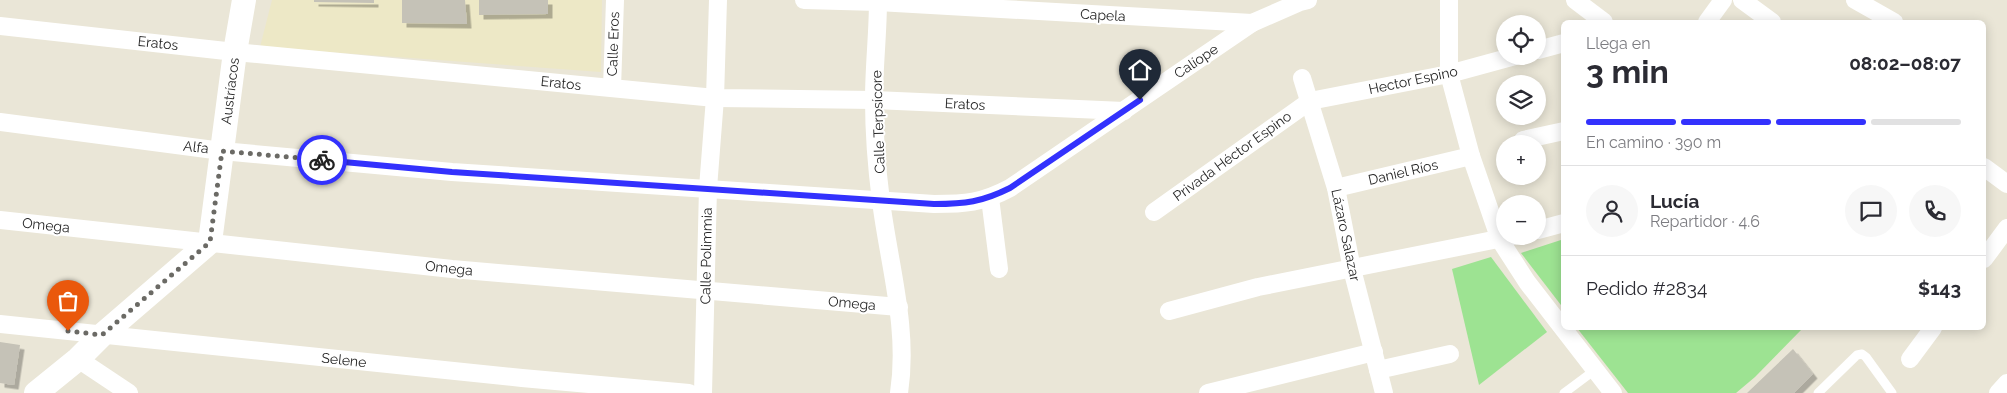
<!DOCTYPE html>
<html lang="es">
<meta charset="utf-8">
<style>
:root{--surface:#fff;--page:#f7f7f7;--text:#2b2b33;--muted:#7c7c81;--line:#e1e1e2;--accent:#3331fd}
body{margin:0;font-family:Raleway,sans-serif;background:var(--page);color:var(--text);height:100vh;display:flex;flex-direction:column;font-size:19px;white-space:nowrap}
*{box-sizing:border-box;margin:0}
p{font-size:16px;color:var(--muted)}
.icon{flex:none;width:28px;height:28px;fill:none;stroke:currentColor;stroke-width:2;stroke-linecap:round;stroke-linejoin:round}
.map{position:relative;flex:1;overflow:hidden}
.drawer{position:absolute;left:1561px;top:20px;width:425px;height:310px;display:flex;flex-direction:column;background:var(--surface);border-radius:8px;box-shadow:0 2px 12px #0003}
.drawer>*{flex:none}
.buttons{position:absolute;left:1496px;top:15px;display:grid;gap:10px}
.buttons a{display:grid;place-items:center;width:50px;height:50px;border-radius:50%;background:var(--surface);box-shadow:0 2px 12px #0003;font-size:25px}
.pin{position:absolute;display:grid;place-items:center;width:42px;height:42px;color:#fff;margin:-51px -21px;border-radius:50% 50% 50% 0;rotate:-45deg;box-shadow:0 0 5px #0007}
.pin .icon{rotate:45deg}
.courier{position:absolute;display:grid;place-items:center;width:50px;height:50px;margin:-25px;border:4px solid #3331fd;border-radius:50%;background:#fff;color:#222;box-shadow:0 1px 6px #0007}
.headline em{font-style:normal;font-weight:700}
.headline div{display:flex;flex-direction:column-reverse}
.headline{display:flex;align-items:center;justify-content:space-between;height:85px;padding:0 25px}
h1{font-size:32px;font-weight:700;line-height:38px}
.bar{display:grid;grid-template-columns:repeat(4,1fr);gap:8px 5px;align-content:center;height:60px;padding:0 25px}
.bar i{height:6px;border-radius:4px;background:var(--line)}
.bar .on{background:var(--accent)}
.bar p{grid-column:span 4}
.line{display:flex;align-items:center;gap:12px;padding:0 25px;border-top:1px solid var(--line)}
.line div{flex:1}
.round{display:grid;place-items:center;flex:none;width:52px;height:52px;border-radius:26px;background:var(--page)}
.map>svg:first-child{display:block}
</style>
<div class="map">
<svg width="2007" height="393" viewBox="0 0 2007 393">
<defs>
<filter id="shadow"><feDropShadow dx="4.5" dy="4.5" stdDeviation="0" flood-color="#0004"/></filter>
</defs>
<rect width="100%" height="100%" fill="#eae6d7"/>
<path fill="#ede8c6" d="M 272,0 L 602,0 L 601,72 L 260,47 Z"/>
<g fill="#9de392">
<path d="M 1564,239 L 1564,309 L 1521,253 Z"/>
<path d="M 1491,257 L 1547,332 L 1479,385 L 1452,269 Z"/>
<path d="M 1577,328 L 1803,328 L 1755,377 L 1736,393 L 1628,393 Z"/>
</g>
<g fill="#c5c2b7" filter="url(#shadow)">
<path d="M 314,0 L 374,0 L 374,3 L 314,2 Z"/>
<path d="M 402,0 L 465,0 L 467,24 L 402,23 Z"/>
<path d="M 479,0 L 548,0 L 548,14 L 479,15 Z"/>
<path d="M 0,342 L 20,345 L 14,385 L 0,383 Z"/>
<path d="M 1793,349 L 1813,374 L 1794,393 L 1747,393 Z"/>
</g>
<g fill="none" stroke-linecap="round" stroke-linejoin="round">
<g stroke="#fff" stroke-width="9">
<path d="M 1564,393 L 1595,370"/>
<path d="M 1818,393 L 1857,355 L 1862,354 L 1866,357 L 1892,393"/>
</g>
<g stroke="#fff" stroke-width="18">
<path d="M 804,0 L 878,2 L 1252,23 L 1300,2 L 1308,0"/>
<path d="M 878,0 C 878,33 874,66 874,99 C 874,130 877,170 881,201 C 889,265 909,328 899,393"/>
<path d="M 1449,0 L 1449,74 L 1471,156 L 1500,240 L 1527,282 L 1613,393"/>
<path d="M 1575,0 L 1604,22"/>
<path d="M 1742,0 L 1772,22"/>
<path d="M 1855,0 L 1894,22"/>
<path d="M 1707,22 L 1723,0"/>
<path d="M 0,26 L 235,52 L 715,98 L 874,100 L 1124,111"/>
<path d="M 1538,50 L 1564,43"/>
<path d="M 1302,78 L 1336,188 L 1352,269 L 1384,393"/>
<path d="M 612,88 L 615,0"/>
<path d="M 0,122 L 222,151 L 452,172 L 934,204 C 965,204 982,203 1010,188 L 1252,23"/>
<path d="M 1523,140 L 1564,131"/>
<path d="M 1984,167 L 2007,184"/>
<path d="M 1336,188 L 1471,156"/>
<path d="M 990,198 L 999,269"/>
<path d="M 1154,212 L 1310,101 L 1449,74 L 1515,56"/>
<path d="M 0,220 L 452,269 L 899,307"/>
<path d="M 1538,230 L 1564,223"/>
<path d="M 1984,259 L 2007,228"/>
<path d="M 1169,311 L 1258,287 L 1513,236"/>
<path d="M 0,324 L 522,378 L 689,393"/>
<path d="M 78,359 L 129,393"/>
<path d="M 1910,359 L 1933,328"/>
<path d="M 1378,370 L 1450,354"/>
<path d="M 703,393 L 708,188 L 715,98 L 718,0"/>
<path d="M 1208,393 L 1374,352"/>
<path d="M 1998,393 L 2007,383"/>
</g>
<path stroke="#fff" stroke-width="24" d="M 36,393 L 78,359 L 102,335 L 210,242 L 235,52 L 244,0"/>
</g>
<g fill="none" stroke-linecap="round" stroke-linejoin="round">
<path stroke="#6b6a65" stroke-width="5" stroke-dasharray="0 9" d="M 68,331 L 102,335 L 210,242 L 222,151 L 322,160"/>
<path stroke="#3331fd" stroke-width="6" d="M 322,160 L 452,172 L 934,204 C 965,204 982,202 1010,188 L 1140,100"/>
</g>
<g text-anchor="middle" dominant-baseline="central" stroke-width="4" stroke-linejoin="round" paint-order="stroke">
<g font-size="14" fill="#272727" stroke="#fff">
<text transform="translate(1103 15) rotate(3)">Capela</text>
<text transform="translate(158 43) rotate(6)">Eratos</text>
<text transform="translate(613 44) rotate(-88)">Calle Eros</text>
<text transform="translate(1196 61) rotate(-34)">Calíope</text>
<text transform="translate(1413 80) rotate(-12)">Hector Espino</text>
<text transform="translate(561 83) rotate(6)">Eratos</text>
<text transform="translate(230 91) rotate(-83)">Austríacos</text>
<text transform="translate(965 104) rotate(3)">Eratos</text>
<text transform="translate(878 122) rotate(-92)">Calle Terpsícore</text>
<text transform="translate(196 147) rotate(7)">Alfa</text>
<text transform="translate(1232 156) rotate(-36)">Privada Héctor Espino</text>
<text transform="translate(1403 172) rotate(-13)">Daniel Ríos</text>
<text transform="translate(46 225) rotate(6)">Omega</text>
<text transform="translate(1346 235) rotate(78)">Lázaro Salazar</text>
<text transform="translate(706 256) rotate(-89)">Calle Polimmia</text>
<text transform="translate(449 268) rotate(6)">Omega</text>
<text transform="translate(852 303) rotate(5)">Omega</text>
<text transform="translate(344 360) rotate(6)">Selene</text>
</g>
</g>
</svg>
<div class="buttons">
<a><svg class="icon" aria-label="locate" viewBox="0 0 24 24"><circle cx="12" cy="12" r="6"/><path d="M12 2v4M12 18v4M2 12h4M18 12h4"/></svg></a>
<a><svg class="icon" aria-label="layers" viewBox="0 0 24 24"><path d="M12 4l9 5-9 5-9-5zM3 14l9 5 9-5"/></svg></a>
<a>+</a>
<a>−</a>
</div>
<div class="pin" style="left:68px;top:331px;background:#ea580c"><svg class="icon" aria-label="bag" viewBox="0 0 24 24"><path d="M5 8h14l-1 12H6zM9 8a3 3 0 0 1 6 0"/></svg></div>
<div class="pin" style="left:1140px;top:100px;background:#1f2937"><svg class="icon" aria-label="home" viewBox="0 0 24 24"><path d="M3 11l9-7 9 7M6 9v11h12V9"/></svg></div>
<div class="courier" style="left:322px;top:160px"><svg class="icon" aria-label="bike" viewBox="0 0 24 24"><circle cx="6" cy="16" r="4"/><circle cx="18" cy="16" r="4"/><path d="M6 16l4-8h5l3 8M10 8l3 8H6M13 5h3"/></svg></div>
<section class="drawer">
<div class="headline"><div><h1>3 min</h1><p>Llega en</p></div><em>08:02–08:07</em></div>
<div class="bar"><i class="on"></i><i class="on"></i><i class="on"></i><i></i><p>En camino · 390 m</p></div>
<div class="line" style="height:90px"><a class="round"><svg class="icon" aria-label="person" viewBox="0 0 24 24"><circle cx="12" cy="8" r="4"/><path d="M4 21q1-7 8-7t8 7"/></svg></a><div><b>Lucía</b><p>Repartidor · 4.6</p></div><a class="round"><svg class="icon" aria-label="chat" viewBox="0 0 24 24"><path d="M4 5h16v11H9l-5 4z"/></svg></a><a class="round"><svg class="icon" aria-label="phone" viewBox="0 0 24 24"><path d="M5 4h4l2 5-3 2q2 4 5 5l2-3 5 2v4C11 20 4 13 5 4z"/></svg></a></div>
<div class="line" style="height:65px"><div>Pedido #2834</div><b>$143</b></div>
</section>
</div>
